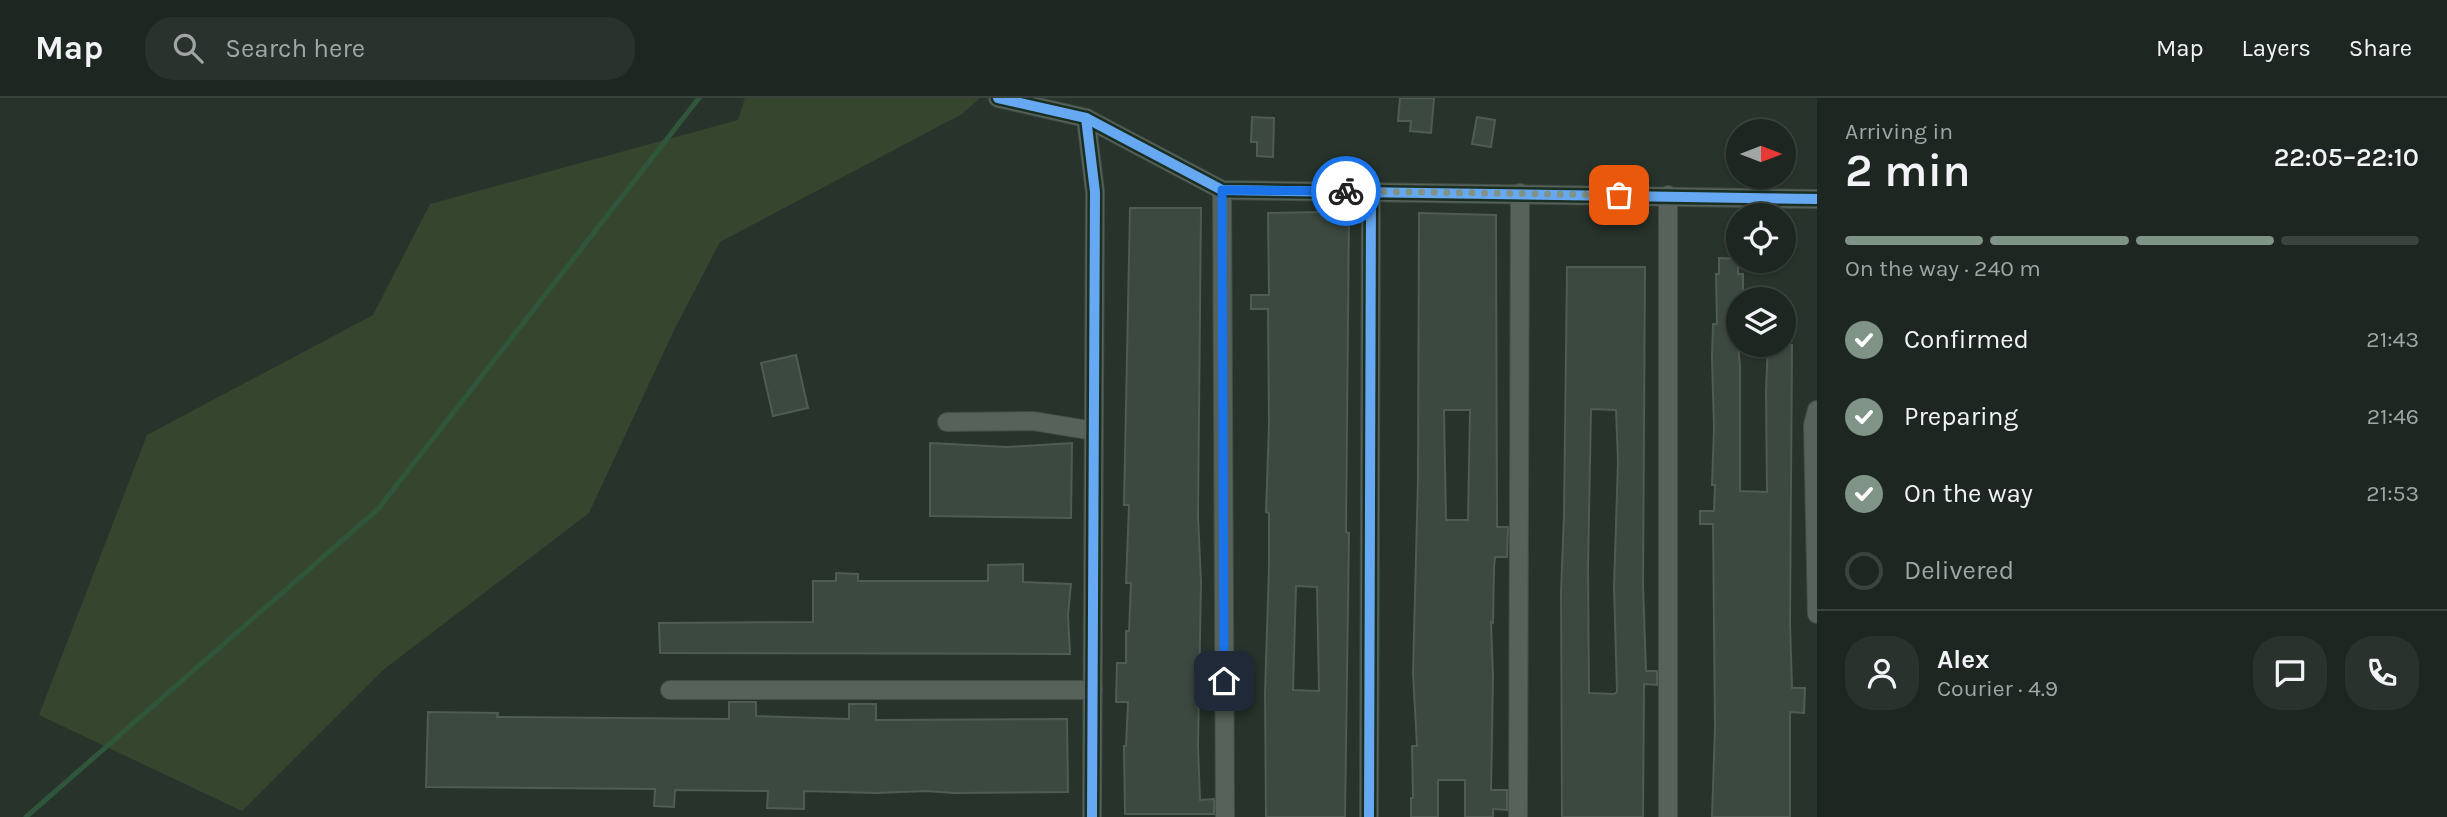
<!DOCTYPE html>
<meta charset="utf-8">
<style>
:root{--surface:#1d2620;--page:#2a322d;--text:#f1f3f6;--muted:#a0a5a5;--line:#3b433e;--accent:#7f9387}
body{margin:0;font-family:Karla,sans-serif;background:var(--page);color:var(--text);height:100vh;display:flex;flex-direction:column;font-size:26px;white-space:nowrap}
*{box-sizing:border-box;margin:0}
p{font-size:23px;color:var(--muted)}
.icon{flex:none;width:38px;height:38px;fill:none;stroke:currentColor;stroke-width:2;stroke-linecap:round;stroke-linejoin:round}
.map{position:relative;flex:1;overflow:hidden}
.drawer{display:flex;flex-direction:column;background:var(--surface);width:630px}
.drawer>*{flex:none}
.needle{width:46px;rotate:90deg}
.controls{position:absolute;left:1726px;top:21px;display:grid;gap:14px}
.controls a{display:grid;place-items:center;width:70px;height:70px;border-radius:50%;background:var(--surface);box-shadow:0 2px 5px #0004,0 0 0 2px var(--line);font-size:35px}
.pin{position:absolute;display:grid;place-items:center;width:60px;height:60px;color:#fff;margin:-30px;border-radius:14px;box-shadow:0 4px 10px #0006}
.courier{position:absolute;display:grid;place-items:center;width:70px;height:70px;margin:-35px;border:5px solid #1a73e8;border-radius:50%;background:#fff;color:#222;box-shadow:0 2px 9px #0007}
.summary em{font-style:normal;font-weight:600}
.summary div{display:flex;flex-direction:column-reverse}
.summary{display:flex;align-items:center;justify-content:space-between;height:119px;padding:0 28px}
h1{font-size:46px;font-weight:600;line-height:52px}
.bar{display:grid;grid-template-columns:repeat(4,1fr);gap:10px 7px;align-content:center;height:84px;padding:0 28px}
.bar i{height:9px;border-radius:5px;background:var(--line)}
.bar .current{background:var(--accent)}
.bar p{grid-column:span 4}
.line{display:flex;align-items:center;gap:18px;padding:0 28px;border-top:2px solid var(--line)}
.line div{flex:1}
.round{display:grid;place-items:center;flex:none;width:74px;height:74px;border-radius:28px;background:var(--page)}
ol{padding:0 28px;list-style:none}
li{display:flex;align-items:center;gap:21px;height:77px}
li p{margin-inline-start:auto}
li .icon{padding:7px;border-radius:50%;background:var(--accent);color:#fff;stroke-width:4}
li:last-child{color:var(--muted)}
li i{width:38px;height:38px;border:4px solid var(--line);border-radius:50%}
header{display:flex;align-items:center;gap:42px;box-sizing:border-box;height:98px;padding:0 35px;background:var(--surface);border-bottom:2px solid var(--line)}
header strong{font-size:33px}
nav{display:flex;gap:38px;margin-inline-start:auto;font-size:24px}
.search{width:490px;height:63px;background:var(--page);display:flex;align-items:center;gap:18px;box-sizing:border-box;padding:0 24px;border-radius:28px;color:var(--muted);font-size:26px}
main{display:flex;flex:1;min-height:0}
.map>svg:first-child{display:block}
</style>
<header>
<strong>Map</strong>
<div class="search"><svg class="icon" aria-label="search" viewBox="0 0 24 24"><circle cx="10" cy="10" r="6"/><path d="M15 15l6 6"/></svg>Search here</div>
<nav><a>Map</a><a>Layers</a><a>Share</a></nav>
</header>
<main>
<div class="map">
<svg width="1817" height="719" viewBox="0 0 1817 719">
<rect width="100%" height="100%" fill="#27332b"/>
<path fill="#36462e" d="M 745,0 L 980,0 L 962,16 L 720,144 L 675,230 L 589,415 L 383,572 L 242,713 L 39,617 L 147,337 L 373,217 L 430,106 L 738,22 Z"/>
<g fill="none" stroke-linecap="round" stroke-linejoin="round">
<path stroke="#2f563b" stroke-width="5" d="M 26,719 L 378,411 L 699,0"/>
</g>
<g fill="#3c4940" stroke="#4e5c53" stroke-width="2" fill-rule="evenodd">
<path d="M 1400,0 L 1434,0 L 1431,35 L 1410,33 L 1411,23 L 1398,23 Z"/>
<path d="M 1252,19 L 1274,20 L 1273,59 L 1257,58 L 1257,44 L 1251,44 Z"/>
<path d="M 1477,19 L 1495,22 L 1491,49 L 1472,46 Z"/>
<path d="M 1130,110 L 1201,110 L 1198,418 L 1201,484 L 1198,648 L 1200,702 L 1214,701 L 1214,716 L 1125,716 L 1124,648 L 1126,648 L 1128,604 L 1116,604 L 1117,565 L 1126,565 L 1126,533 L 1129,533 L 1131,485 L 1126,485 L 1129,407 L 1124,407 Z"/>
<path d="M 1323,114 L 1349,114 L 1346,434 L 1349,435 L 1345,719 L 1266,719 L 1265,596 L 1269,469 L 1269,415 L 1266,414 L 1269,326 L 1268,211 L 1251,211 L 1251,197 L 1269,197 L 1268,115 ZM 1296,488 L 1317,489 L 1319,593 L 1293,592 Z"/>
<path d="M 1419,115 L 1496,117 L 1497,429 L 1508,429 L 1507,459 L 1495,459 L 1494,470 L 1493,525 L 1491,524 L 1493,579 L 1491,692 L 1507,692 L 1507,712 L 1493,711 L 1493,719 L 1465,719 L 1465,682 L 1438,682 L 1438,719 L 1411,719 L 1411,700 L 1413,700 L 1412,648 L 1417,648 L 1413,575 L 1418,381 ZM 1444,312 L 1470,312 L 1468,422 L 1446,422 Z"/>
<path d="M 1719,160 L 1738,161 L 1738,176 L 1743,176 L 1743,201 L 1738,201 L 1738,247 L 1740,268 L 1740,393 L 1767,394 L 1766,293 L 1768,247 L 1792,247 L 1790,525 L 1792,590 L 1805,590 L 1804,615 L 1790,614 L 1790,719 L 1712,719 L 1715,630 L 1713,426 L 1700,426 L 1700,413 L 1714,413 L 1715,387 L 1712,387 L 1714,330 L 1712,260 L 1713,226 L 1717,226 L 1716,176 L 1719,176 Z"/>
<path d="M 1567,169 L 1645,169 L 1643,487 L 1646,573 L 1657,573 L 1657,587 L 1644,586 L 1643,719 L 1562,719 L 1561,494 L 1564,417 ZM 1591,311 L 1616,312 L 1618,364 L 1614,488 L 1617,594 L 1614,596 L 1589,595 L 1588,470 Z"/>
<path d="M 796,257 L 808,310 L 773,318 L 761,265 Z"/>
<path d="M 930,345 L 1007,349 L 1072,345 L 1071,420 L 930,418 Z"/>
<path d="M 1023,466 L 1023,484 L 1071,486 L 1068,517 L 1070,556 L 660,555 L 659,525 L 813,524 L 813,483 L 836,483 L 836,475 L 858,476 L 858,483 L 988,483 L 988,467 Z"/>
<path d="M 729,604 L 756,604 L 756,618 L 849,621 L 849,606 L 876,606 L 876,622 L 1067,621 L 1068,694 L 954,695 L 926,693 L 876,695 L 804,693 L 804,711 L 767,710 L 768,693 L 675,692 L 674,709 L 654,708 L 655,691 L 426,689 L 428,614 L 498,615 L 497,619 L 729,621 Z"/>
</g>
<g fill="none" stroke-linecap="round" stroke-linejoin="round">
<defs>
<g id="minor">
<path d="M 998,0 L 1086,20 L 1222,92 L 1817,101"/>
<path d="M 1086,20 L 1095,94 L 1092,719"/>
<path d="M 1222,92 L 1225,719"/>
<path d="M 1668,97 L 1668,719"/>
<path d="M 1817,312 L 1813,327 L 1817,516"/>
<path d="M 947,324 L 1033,323 L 1094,333"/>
<path d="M 670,592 L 1093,592"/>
<path d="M 1369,719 L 1371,94"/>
<path d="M 1518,719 L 1520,95"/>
</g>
</defs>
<use href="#minor" stroke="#444e48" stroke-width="20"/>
<use href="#minor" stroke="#56625a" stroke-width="18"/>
<defs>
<g id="cycleway">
<path d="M 998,0 L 1086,20 L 1222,92 L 1817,101"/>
<path d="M 1086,20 L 1095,94 L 1092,719"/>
<path d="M 1369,719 L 1371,94"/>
</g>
</defs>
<use href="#cycleway" stroke="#1a2e21" stroke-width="15"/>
<use href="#cycleway" stroke="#66a8f1" stroke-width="10"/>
</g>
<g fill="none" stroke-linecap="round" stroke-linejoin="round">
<path stroke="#7f9387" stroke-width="7" stroke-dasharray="0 12.6" d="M 1346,93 L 1619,97"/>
<path stroke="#1a73e8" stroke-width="9" d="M 1224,583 L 1222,92 L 1346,93"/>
</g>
</svg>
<div class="controls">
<a><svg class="needle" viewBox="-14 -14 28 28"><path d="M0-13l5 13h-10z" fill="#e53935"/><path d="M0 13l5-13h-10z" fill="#a0a5a5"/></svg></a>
<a><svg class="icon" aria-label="locate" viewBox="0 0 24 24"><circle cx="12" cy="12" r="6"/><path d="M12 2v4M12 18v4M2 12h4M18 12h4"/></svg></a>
<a><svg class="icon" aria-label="layers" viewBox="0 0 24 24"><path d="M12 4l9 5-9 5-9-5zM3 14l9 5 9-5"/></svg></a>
</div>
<div class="pin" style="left:1619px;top:97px;background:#ea580c"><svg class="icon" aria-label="bag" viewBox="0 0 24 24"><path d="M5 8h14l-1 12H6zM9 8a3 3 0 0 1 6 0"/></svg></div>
<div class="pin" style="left:1224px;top:583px;background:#1f2937"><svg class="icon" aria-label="home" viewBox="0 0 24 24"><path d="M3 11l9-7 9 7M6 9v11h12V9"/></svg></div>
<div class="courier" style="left:1346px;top:93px"><svg class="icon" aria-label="bike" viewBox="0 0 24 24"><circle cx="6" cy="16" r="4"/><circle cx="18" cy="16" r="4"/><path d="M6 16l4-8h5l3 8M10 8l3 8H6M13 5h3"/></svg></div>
</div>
<section class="drawer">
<div class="summary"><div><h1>2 min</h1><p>Arriving in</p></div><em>22:05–22:10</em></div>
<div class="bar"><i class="current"></i><i class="current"></i><i class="current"></i><i></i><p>On the way · 240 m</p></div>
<ol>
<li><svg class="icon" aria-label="check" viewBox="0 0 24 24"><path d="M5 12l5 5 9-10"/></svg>Confirmed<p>21:43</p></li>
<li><svg class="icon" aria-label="check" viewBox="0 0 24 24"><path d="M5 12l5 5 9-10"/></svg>Preparing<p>21:46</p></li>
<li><svg class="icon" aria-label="check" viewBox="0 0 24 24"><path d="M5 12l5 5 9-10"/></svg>On the way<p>21:53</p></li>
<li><i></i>Delivered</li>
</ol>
<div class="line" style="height:126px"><a class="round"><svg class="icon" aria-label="person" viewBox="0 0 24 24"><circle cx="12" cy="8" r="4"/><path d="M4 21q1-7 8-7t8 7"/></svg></a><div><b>Alex</b><p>Courier · 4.9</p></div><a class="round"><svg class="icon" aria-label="chat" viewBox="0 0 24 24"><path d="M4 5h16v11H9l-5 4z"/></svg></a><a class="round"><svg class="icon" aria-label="phone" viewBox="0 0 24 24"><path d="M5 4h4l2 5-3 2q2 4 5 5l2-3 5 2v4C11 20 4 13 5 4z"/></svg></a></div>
</section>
</main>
